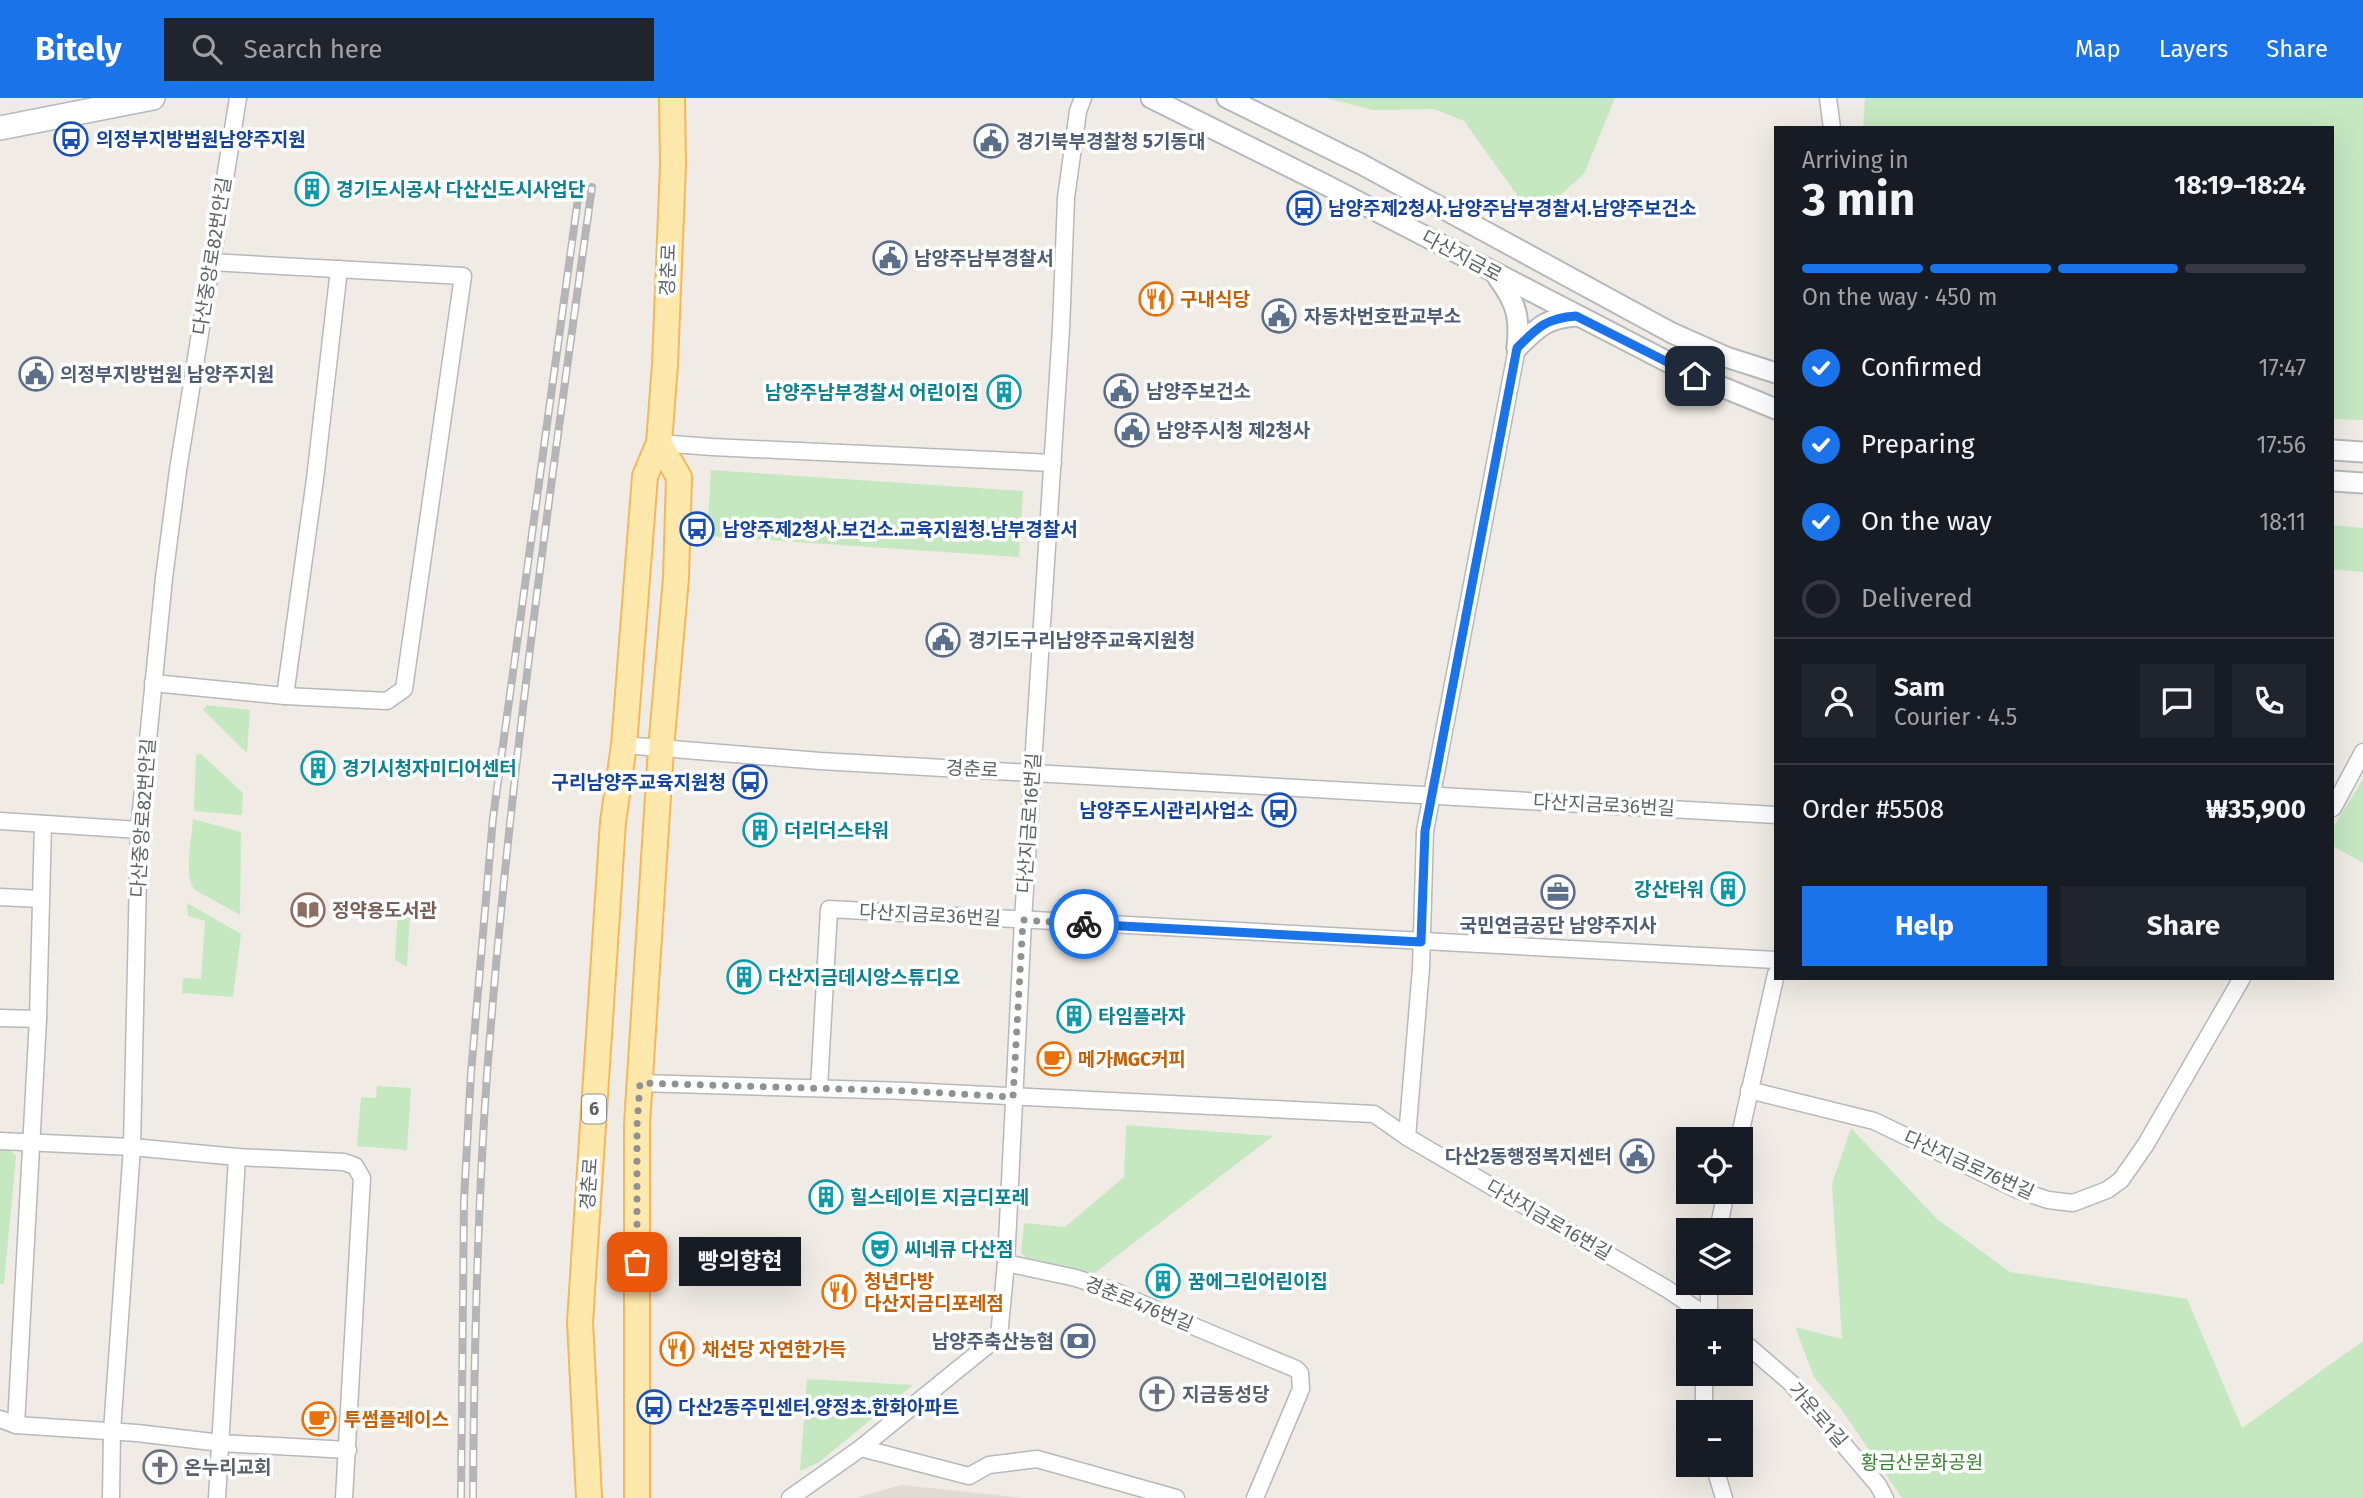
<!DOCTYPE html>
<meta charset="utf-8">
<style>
:root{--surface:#171b24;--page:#20242c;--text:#f1f3f6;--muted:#9ea1a6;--line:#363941;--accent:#1a73e8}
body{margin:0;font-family:"Fira Sans","Noto Sans KR",sans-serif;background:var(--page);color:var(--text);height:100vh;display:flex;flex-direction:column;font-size:26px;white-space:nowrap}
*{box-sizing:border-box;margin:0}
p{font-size:23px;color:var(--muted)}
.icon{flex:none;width:38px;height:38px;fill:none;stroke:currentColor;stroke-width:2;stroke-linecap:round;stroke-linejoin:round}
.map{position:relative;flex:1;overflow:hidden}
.panel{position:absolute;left:1774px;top:28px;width:560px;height:854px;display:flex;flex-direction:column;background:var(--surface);border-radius:0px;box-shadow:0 7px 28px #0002}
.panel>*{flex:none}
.tools{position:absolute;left:1676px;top:1029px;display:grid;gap:14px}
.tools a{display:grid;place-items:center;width:77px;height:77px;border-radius:0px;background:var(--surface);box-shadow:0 7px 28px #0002;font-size:35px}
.pin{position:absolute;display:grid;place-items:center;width:60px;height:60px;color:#fff;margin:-30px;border-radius:14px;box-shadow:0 4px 10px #0006}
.courier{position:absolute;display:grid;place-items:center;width:70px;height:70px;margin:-35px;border:5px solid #1a73e8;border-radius:50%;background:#fff;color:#222;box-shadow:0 2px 9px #0007}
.bubble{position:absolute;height:49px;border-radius:0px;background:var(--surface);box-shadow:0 7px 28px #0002;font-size:23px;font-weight:700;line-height:49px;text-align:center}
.overview em{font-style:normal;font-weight:700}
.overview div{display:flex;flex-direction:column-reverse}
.overview{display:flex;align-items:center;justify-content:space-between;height:119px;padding:0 28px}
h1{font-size:46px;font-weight:700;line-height:52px}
.bar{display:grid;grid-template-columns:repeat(4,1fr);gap:10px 7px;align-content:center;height:84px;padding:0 28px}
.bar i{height:9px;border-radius:5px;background:var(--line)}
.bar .on{background:var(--accent)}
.bar p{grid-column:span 4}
.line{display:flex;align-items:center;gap:18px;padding:0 28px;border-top:2px solid var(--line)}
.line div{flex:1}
.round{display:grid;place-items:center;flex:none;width:74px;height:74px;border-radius:0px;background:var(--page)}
ol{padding:0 28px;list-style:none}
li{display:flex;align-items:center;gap:21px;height:77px}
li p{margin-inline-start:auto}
li .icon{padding:7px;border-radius:50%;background:var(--accent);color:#fff;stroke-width:4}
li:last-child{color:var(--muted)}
li i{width:38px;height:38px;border:4px solid var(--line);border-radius:50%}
.action{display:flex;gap:14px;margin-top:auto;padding:14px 28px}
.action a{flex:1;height:80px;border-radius:0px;background:var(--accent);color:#fff;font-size:28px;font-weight:700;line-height:80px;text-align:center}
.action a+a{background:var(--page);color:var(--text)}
header{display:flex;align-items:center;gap:42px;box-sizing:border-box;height:98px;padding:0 35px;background:var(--accent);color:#fff}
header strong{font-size:33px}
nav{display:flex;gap:38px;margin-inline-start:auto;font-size:24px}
.search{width:490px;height:63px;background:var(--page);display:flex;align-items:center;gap:18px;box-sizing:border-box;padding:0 24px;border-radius:0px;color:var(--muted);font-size:26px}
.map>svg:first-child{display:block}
</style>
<header>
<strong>Bitely</strong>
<div class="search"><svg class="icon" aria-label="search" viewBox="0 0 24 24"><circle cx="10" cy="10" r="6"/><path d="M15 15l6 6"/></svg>Search here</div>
<nav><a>Map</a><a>Layers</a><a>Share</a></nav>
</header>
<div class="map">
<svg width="2363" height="1400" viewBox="0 0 2363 1400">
<rect width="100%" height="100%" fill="#f0ece5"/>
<path fill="#e0dbd3" d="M 901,1387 L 1024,1400 L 856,1400 Z"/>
<g fill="#c5e8c1">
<path d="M 1326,0 L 1615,0 L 1584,76 L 1541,114 L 1522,104 L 1464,23 L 1434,11 L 1373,12 Z"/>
<path d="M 1865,0 L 2363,0 L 2363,322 L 2333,321 L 2333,30 L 1863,30 Z"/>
<path d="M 711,372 L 1023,393 L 1019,459 L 707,438 Z"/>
<path d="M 2333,427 L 2363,430 L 2363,474 L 2333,471 Z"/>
<path d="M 207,607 L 250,612 L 247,655 L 203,612 Z"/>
<path d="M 201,656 L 243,695 L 242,717 L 194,713 L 196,657 Z"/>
<path d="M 2363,681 L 2363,765 L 2333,748 L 2333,730 Z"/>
<path d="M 193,721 L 241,734 L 240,817 L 195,792 C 183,778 192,740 193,721 Z"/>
<path d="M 187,805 L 241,836 L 233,899 L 182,895 L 183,880 L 201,881 L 205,823 L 188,818 Z"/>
<path d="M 398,810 L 410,816 L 407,869 L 395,862 Z"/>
<path d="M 377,988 L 411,990 L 407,1052 L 357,1048 L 361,999 L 376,1000 Z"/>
<path d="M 1126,1027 L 1273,1038 L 1092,1177 L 1030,1165 L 1021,1154 L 1024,1125 L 1065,1129 L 1124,1079 Z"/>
<path d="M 1851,1030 L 1937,1121 L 2010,1174 L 2187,1201 L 2242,1330 L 2363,1243 L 2363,1400 L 1902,1400 L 1841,1311 L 1814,1279 L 1795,1229 L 1842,1241 L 1832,1086 Z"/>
<path d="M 0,1050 L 9,1051 L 16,1058 L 4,1186 L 0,1186 Z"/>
<path d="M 807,1281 L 913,1287 L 818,1365 L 800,1373 Z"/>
</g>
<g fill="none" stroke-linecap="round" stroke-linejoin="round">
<defs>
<g id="minor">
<path d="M 1828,0 L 1832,30"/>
<path d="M 659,345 L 712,349 L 1053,365"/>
<path d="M 153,585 L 285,598 L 387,603 L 404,591 L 463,178 L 210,164"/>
<path d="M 285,598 L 315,381 L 339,171"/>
<path d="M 624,647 L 820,663 L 1776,717"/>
<path d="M 2333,710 L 2363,654"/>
<path d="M 0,723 L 139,732"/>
<path d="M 0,799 L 40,801"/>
<path d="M 0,920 L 38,921"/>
<path d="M 640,985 L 907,993 L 1374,1016 L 1407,1039 L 1667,1191 L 1714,1223"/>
<path d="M 819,990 L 829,811 L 1776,862"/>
<path d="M 1749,992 L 1874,1023 L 2018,1092 L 2048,1102 L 2073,1105 L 2107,1092 L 2121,1082 L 2146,1046 L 2242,880"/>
<path d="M 1407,1039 L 1421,870 L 1425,733 L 1517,250"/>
<path d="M 1739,1041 L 1776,876"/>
<path d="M 0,1043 L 132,1049 L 237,1059 L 344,1064 L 355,1068 L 362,1080 L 344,1400"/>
<path d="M 1718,1132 L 1726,1094"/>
<path d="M 1006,1165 L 1023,822 L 1061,231 L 1066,100 L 1078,13 L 1083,0"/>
<path d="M 1709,1223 L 1709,1185"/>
<path d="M 1741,1242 L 1791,1285 L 1878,1387 L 1885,1400"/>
<path d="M 1704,1276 L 1704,1314"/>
<path d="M 0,1321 L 16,1327 L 137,1335 L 221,1345 L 348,1352"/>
<path d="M 16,1327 L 38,921 L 43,726"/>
<path d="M 861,1350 L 969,1378 L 989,1367 L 1037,1361 L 1176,1400"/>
<path d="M 1714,1367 L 1724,1400"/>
<path d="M 111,1400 L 112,1333 L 132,1049 L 139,732 L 164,480 L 178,372 L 238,0"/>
<path d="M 217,1400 L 237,1059"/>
<path d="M 790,1400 L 861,1350 L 999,1238 L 1006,1165 L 1076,1180 L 1114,1193 L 1176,1221 L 1296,1271 L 1300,1275 L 1301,1291 L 1255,1400"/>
</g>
<g id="tertiary">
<path d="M 1151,0 L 1328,88 L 1695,278 L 1776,311"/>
<path d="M 1227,0 L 1361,66 L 1672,235 L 1726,259 L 1776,275"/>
<path d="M 1498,180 C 1517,206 1520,219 1517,250"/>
<path d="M 1517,250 C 1537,230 1546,220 1576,218"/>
<path d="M 2333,352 L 2363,354"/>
<path d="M 2333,383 L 2363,385"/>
</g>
<path id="secondary" d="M 0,30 L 153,0"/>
<g id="primary">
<path d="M 589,1400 L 580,1224 L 613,724 L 624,647 L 645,378 L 659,345 L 665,266 L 673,67 L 672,0"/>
<path d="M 637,1400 L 637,1026 L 661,651 L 676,480 L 679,379 L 659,345"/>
</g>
</defs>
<use href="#minor" stroke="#b6b9bc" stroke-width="19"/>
<use href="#tertiary" stroke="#b6b9bc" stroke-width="23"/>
<use href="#secondary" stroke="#b4b9bd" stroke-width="26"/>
<use href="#primary" stroke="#f5b859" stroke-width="28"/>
<use href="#minor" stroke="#fff" stroke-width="16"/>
<use href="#tertiary" stroke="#fff" stroke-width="19"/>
<use href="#secondary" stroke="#fff" stroke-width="23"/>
<use href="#primary" stroke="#ffe8ab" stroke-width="24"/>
<defs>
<g id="rail">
<path d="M 461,1400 L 464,1102 L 471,975 L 493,720 L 580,86"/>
<path d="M 473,1400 C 474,1259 477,1117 487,977 C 509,680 551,384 592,89"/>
</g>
</defs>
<use href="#rail" stroke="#b4b5b6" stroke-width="8"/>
<use href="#rail" stroke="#fff" stroke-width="5" stroke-dasharray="16" stroke-linecap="butt"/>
</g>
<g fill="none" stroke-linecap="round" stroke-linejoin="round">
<path stroke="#909292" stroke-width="7" stroke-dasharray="0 12.6" d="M 637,1164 L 637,1027 L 640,985 L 907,993 L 1013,999 L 1023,822 L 1084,826"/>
<path stroke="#1a73e8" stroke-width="9" d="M 1084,826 L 1421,844 L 1425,733 L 1517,250 C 1537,230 1546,220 1576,218 L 1695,278"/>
</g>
<defs>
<symbol id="bus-ring" viewBox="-11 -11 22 22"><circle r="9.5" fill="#fff" stroke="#1a4fb4" stroke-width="1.5"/><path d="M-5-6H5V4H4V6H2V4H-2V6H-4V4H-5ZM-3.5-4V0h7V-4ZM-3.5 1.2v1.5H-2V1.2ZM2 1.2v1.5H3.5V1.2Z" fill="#1a4fb4"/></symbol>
<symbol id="civic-ring" viewBox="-11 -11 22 22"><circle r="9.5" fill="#fff" stroke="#5c6f8a" stroke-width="1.5"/><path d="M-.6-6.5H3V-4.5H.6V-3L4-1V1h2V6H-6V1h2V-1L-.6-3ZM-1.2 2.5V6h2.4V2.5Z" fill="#5c6f8a"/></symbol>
<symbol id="building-ring" viewBox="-11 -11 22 22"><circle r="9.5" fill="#fff" stroke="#0f9aa8" stroke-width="1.5"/><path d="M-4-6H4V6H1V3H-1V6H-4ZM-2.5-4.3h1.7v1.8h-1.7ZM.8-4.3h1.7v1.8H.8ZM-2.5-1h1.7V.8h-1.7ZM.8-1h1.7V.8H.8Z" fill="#0f9aa8"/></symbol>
<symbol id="restaurant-ring" viewBox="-11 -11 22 22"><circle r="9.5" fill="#fff" stroke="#e8710a" stroke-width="1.5"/><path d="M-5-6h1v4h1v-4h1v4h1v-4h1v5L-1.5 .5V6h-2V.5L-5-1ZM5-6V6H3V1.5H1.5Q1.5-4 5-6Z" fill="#e8710a"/></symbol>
<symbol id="office-ring" viewBox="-11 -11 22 22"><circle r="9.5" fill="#fff" stroke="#5c6f8a" stroke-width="1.5"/><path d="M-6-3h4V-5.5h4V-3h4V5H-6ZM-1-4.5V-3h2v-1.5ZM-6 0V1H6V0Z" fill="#5c6f8a"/></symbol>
<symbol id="library-ring" viewBox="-11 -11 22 22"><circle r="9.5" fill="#fff" stroke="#8d6e63" stroke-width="1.5"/><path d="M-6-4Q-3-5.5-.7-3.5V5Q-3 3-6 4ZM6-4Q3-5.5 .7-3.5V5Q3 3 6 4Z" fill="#8d6e63"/></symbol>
<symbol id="cafe-ring" viewBox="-11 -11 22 22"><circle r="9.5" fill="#fff" stroke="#e8710a" stroke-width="1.5"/><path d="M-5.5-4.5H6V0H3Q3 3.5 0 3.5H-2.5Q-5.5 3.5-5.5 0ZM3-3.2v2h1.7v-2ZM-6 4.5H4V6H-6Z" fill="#e8710a"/></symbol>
<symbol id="theatre-ring" viewBox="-11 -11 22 22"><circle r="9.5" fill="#fff" stroke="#0f9aa8" stroke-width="1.5"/><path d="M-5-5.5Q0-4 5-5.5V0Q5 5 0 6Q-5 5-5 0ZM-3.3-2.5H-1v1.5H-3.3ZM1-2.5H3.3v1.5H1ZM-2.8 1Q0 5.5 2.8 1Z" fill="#0f9aa8"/></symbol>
<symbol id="bank-ring" viewBox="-11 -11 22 22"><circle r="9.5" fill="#fff" stroke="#5c6f8a" stroke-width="1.5"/><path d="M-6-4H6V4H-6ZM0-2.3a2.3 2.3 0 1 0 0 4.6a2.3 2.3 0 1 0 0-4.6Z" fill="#5c6f8a"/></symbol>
<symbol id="church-ring" viewBox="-11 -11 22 22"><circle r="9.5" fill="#fff" stroke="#6b7280" stroke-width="1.5"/><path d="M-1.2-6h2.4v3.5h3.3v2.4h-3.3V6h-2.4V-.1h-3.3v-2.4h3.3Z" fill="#6b7280"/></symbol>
</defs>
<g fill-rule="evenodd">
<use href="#bus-ring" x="52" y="22" width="38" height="38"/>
<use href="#civic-ring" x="972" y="24" width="38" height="38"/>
<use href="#building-ring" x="293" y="72" width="38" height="38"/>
<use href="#bus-ring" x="1285" y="91" width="38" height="38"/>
<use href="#civic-ring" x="871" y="141" width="38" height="38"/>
<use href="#restaurant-ring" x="1137" y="182" width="38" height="38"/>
<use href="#civic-ring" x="1260" y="199" width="38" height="38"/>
<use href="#civic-ring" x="17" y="257" width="38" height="38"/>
<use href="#civic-ring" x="1102" y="274" width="38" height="38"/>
<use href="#building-ring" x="985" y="275" width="38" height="38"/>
<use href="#civic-ring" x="1113" y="313" width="38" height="38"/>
<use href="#bus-ring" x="678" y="412" width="38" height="38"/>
<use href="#civic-ring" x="924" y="523" width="38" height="38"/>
<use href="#building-ring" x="299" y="651" width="38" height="38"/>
<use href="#bus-ring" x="731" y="665" width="38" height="38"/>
<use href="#bus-ring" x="1260" y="693" width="38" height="38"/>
<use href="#building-ring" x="741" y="713" width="38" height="38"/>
<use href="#building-ring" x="1709" y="772" width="38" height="38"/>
<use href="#office-ring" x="1539" y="775" width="38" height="38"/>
<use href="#library-ring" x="289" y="793" width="38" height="38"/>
<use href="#building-ring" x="725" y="860" width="38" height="38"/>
<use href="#building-ring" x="1055" y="899" width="38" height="38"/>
<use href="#cafe-ring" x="1035" y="942" width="38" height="38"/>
<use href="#civic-ring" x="1618" y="1039" width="38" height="38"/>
<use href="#building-ring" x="807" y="1080" width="38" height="38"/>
<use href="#theatre-ring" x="861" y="1132" width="38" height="38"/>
<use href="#building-ring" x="1144" y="1164" width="38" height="38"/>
<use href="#restaurant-ring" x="820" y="1175" width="38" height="38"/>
<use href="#bank-ring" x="1059" y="1224" width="38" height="38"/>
<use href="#restaurant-ring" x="658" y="1232" width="38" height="38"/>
<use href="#church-ring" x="1138" y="1277" width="38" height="38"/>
<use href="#bus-ring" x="635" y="1290" width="38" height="38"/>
<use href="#cafe-ring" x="300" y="1302" width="38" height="38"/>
<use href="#church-ring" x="141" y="1350" width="38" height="38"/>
</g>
<g text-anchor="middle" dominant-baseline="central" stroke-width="7" stroke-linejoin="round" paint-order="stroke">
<rect fill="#fff" stroke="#8e9194" stroke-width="2" x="582" y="996.5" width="24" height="29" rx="5"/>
<g font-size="18" font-weight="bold" fill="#5d6266">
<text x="594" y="1011">6</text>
</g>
<g font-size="19" font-weight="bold" fill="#164399" stroke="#fff" text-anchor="start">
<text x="96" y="41">의정부지방법원남양주지원</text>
<text x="1328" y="110">남양주제2청사.남양주남부경찰서.남양주보건소</text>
<text x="722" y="431">남양주제2청사.보건소.교육지원청.남부경찰서</text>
<text x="726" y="684" text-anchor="end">구리남양주교육지원청</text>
<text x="1254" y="712" text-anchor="end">남양주도시관리사업소</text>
<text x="678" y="1309">다산2동주민센터.양정초.한화아파트</text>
</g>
<g font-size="19" font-weight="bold" fill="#4e5e75" stroke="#fff" text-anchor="start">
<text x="1016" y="43">경기북부경찰청 5기동대</text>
<text x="914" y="160">남양주남부경찰서</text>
<text x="1304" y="218">자동차번호판교부소</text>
<text x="60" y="276">의정부지방법원 남양주지원</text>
<text x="1146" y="293">남양주보건소</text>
<text x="1156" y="332">남양주시청 제2청사</text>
<text x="968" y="542">경기도구리남양주교육지원청</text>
<text x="1558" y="827" text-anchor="middle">국민연금공단 남양주지사</text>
<text x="1612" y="1058" text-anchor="end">다산2동행정복지센터</text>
<text x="1054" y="1243" text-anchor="end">남양주축산농협</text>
</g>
<g font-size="19" font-weight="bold" fill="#0d838f" stroke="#fff" text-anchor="start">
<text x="336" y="91">경기도시공사 다산신도시사업단</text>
<text x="979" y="294" text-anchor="end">남양주남부경찰서 어린이집</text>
<text x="342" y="670">경기시청자미디어센터</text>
<text x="784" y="732">더리더스타워</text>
<text x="1704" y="791" text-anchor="end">강산타워</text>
<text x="768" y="879">다산지금데시앙스튜디오</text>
<text x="1098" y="918">타임플라자</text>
<text x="850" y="1099">힐스테이트 지금디포레</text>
<text x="904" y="1151">씨네큐 다산점</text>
<text x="1188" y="1183">꿈에그린어린이집</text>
</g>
<g font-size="19" fill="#5d6266" stroke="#fff">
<text transform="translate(212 158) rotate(-81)">다산중앙로82번안길</text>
<text transform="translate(1462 158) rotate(28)">다산지금로</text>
<text transform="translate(668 172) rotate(-88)">경춘로</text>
<text transform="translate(972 671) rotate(3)">경춘로</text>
<text transform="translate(1604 707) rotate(3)">다산지금로36번길</text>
<text transform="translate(143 720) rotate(-86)">다산중앙로82번안길</text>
<text transform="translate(1029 725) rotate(-86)">다산지금로16번길</text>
<text transform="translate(930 817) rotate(3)">다산지금로36번길</text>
<text transform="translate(1969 1067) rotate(24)">다산지금로76번길</text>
<text transform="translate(589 1086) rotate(-86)">경춘로</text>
<text transform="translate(1549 1122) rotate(30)">다산지금로16번길</text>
<text transform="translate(1139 1206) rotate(22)">경춘로476번길</text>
<text transform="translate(1818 1317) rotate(49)">가운로1길</text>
</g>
<g font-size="19" font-weight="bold" fill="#c56008" stroke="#fff" text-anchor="start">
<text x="1180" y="201">구내식당</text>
<text x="1078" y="961">메가MGC커피</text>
<text x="864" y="1183">청년다방<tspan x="864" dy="22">다산지금디포레점</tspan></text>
<text x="702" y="1251">채선당 자연한가득</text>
<text x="344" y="1321">투썸플레이스</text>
</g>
<g font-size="19" font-weight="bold" fill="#785e54" stroke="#fff" text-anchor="start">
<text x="332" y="812">정약용도서관</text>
</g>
<g font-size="19" font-weight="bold" fill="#5b616d" stroke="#fff" text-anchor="start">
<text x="1182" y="1296">지금동성당</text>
<text x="184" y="1369">온누리교회</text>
</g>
<g font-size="19" fill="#368131" stroke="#fff">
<text x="1922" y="1364">황금산문화공원</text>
</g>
</g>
</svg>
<div class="tools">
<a><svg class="icon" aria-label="locate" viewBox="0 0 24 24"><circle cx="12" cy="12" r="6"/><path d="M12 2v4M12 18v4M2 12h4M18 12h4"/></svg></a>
<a><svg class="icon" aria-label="layers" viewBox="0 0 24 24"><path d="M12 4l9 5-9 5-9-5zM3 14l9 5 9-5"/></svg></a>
<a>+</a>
<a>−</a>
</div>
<div class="pin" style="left:637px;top:1164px;background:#ea580c"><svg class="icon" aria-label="bag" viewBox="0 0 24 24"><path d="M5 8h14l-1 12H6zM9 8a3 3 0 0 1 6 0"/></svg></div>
<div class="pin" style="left:1695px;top:278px;background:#1f2937"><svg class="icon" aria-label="home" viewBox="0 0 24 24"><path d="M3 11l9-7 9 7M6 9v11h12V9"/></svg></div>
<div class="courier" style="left:1084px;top:826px"><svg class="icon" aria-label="bike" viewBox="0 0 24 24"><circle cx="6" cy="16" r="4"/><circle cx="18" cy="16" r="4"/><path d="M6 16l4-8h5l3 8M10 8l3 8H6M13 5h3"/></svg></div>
<div class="bubble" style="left:679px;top:1139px;width:122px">빵의향현</div>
<section class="panel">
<div class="overview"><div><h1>3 min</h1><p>Arriving in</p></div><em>18:19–18:24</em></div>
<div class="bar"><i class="on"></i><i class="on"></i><i class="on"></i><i></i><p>On the way · 450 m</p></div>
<ol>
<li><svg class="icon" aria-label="check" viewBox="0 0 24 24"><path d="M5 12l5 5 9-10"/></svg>Confirmed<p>17:47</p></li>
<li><svg class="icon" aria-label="check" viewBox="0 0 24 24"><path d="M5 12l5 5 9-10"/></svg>Preparing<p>17:56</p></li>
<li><svg class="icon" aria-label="check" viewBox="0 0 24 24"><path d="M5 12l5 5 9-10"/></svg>On the way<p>18:11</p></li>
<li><i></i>Delivered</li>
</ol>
<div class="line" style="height:126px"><a class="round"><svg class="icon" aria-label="person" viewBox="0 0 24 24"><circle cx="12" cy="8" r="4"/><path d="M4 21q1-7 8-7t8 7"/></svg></a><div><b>Sam</b><p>Courier · 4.5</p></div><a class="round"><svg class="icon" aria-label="chat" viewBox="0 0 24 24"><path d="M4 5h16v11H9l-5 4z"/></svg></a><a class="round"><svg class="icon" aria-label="phone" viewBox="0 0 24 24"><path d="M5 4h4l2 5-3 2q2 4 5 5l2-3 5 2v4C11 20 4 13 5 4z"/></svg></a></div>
<div class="line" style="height:91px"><div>Order #5508</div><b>₩35,900</b></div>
<div class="action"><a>Help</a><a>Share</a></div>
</section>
</div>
